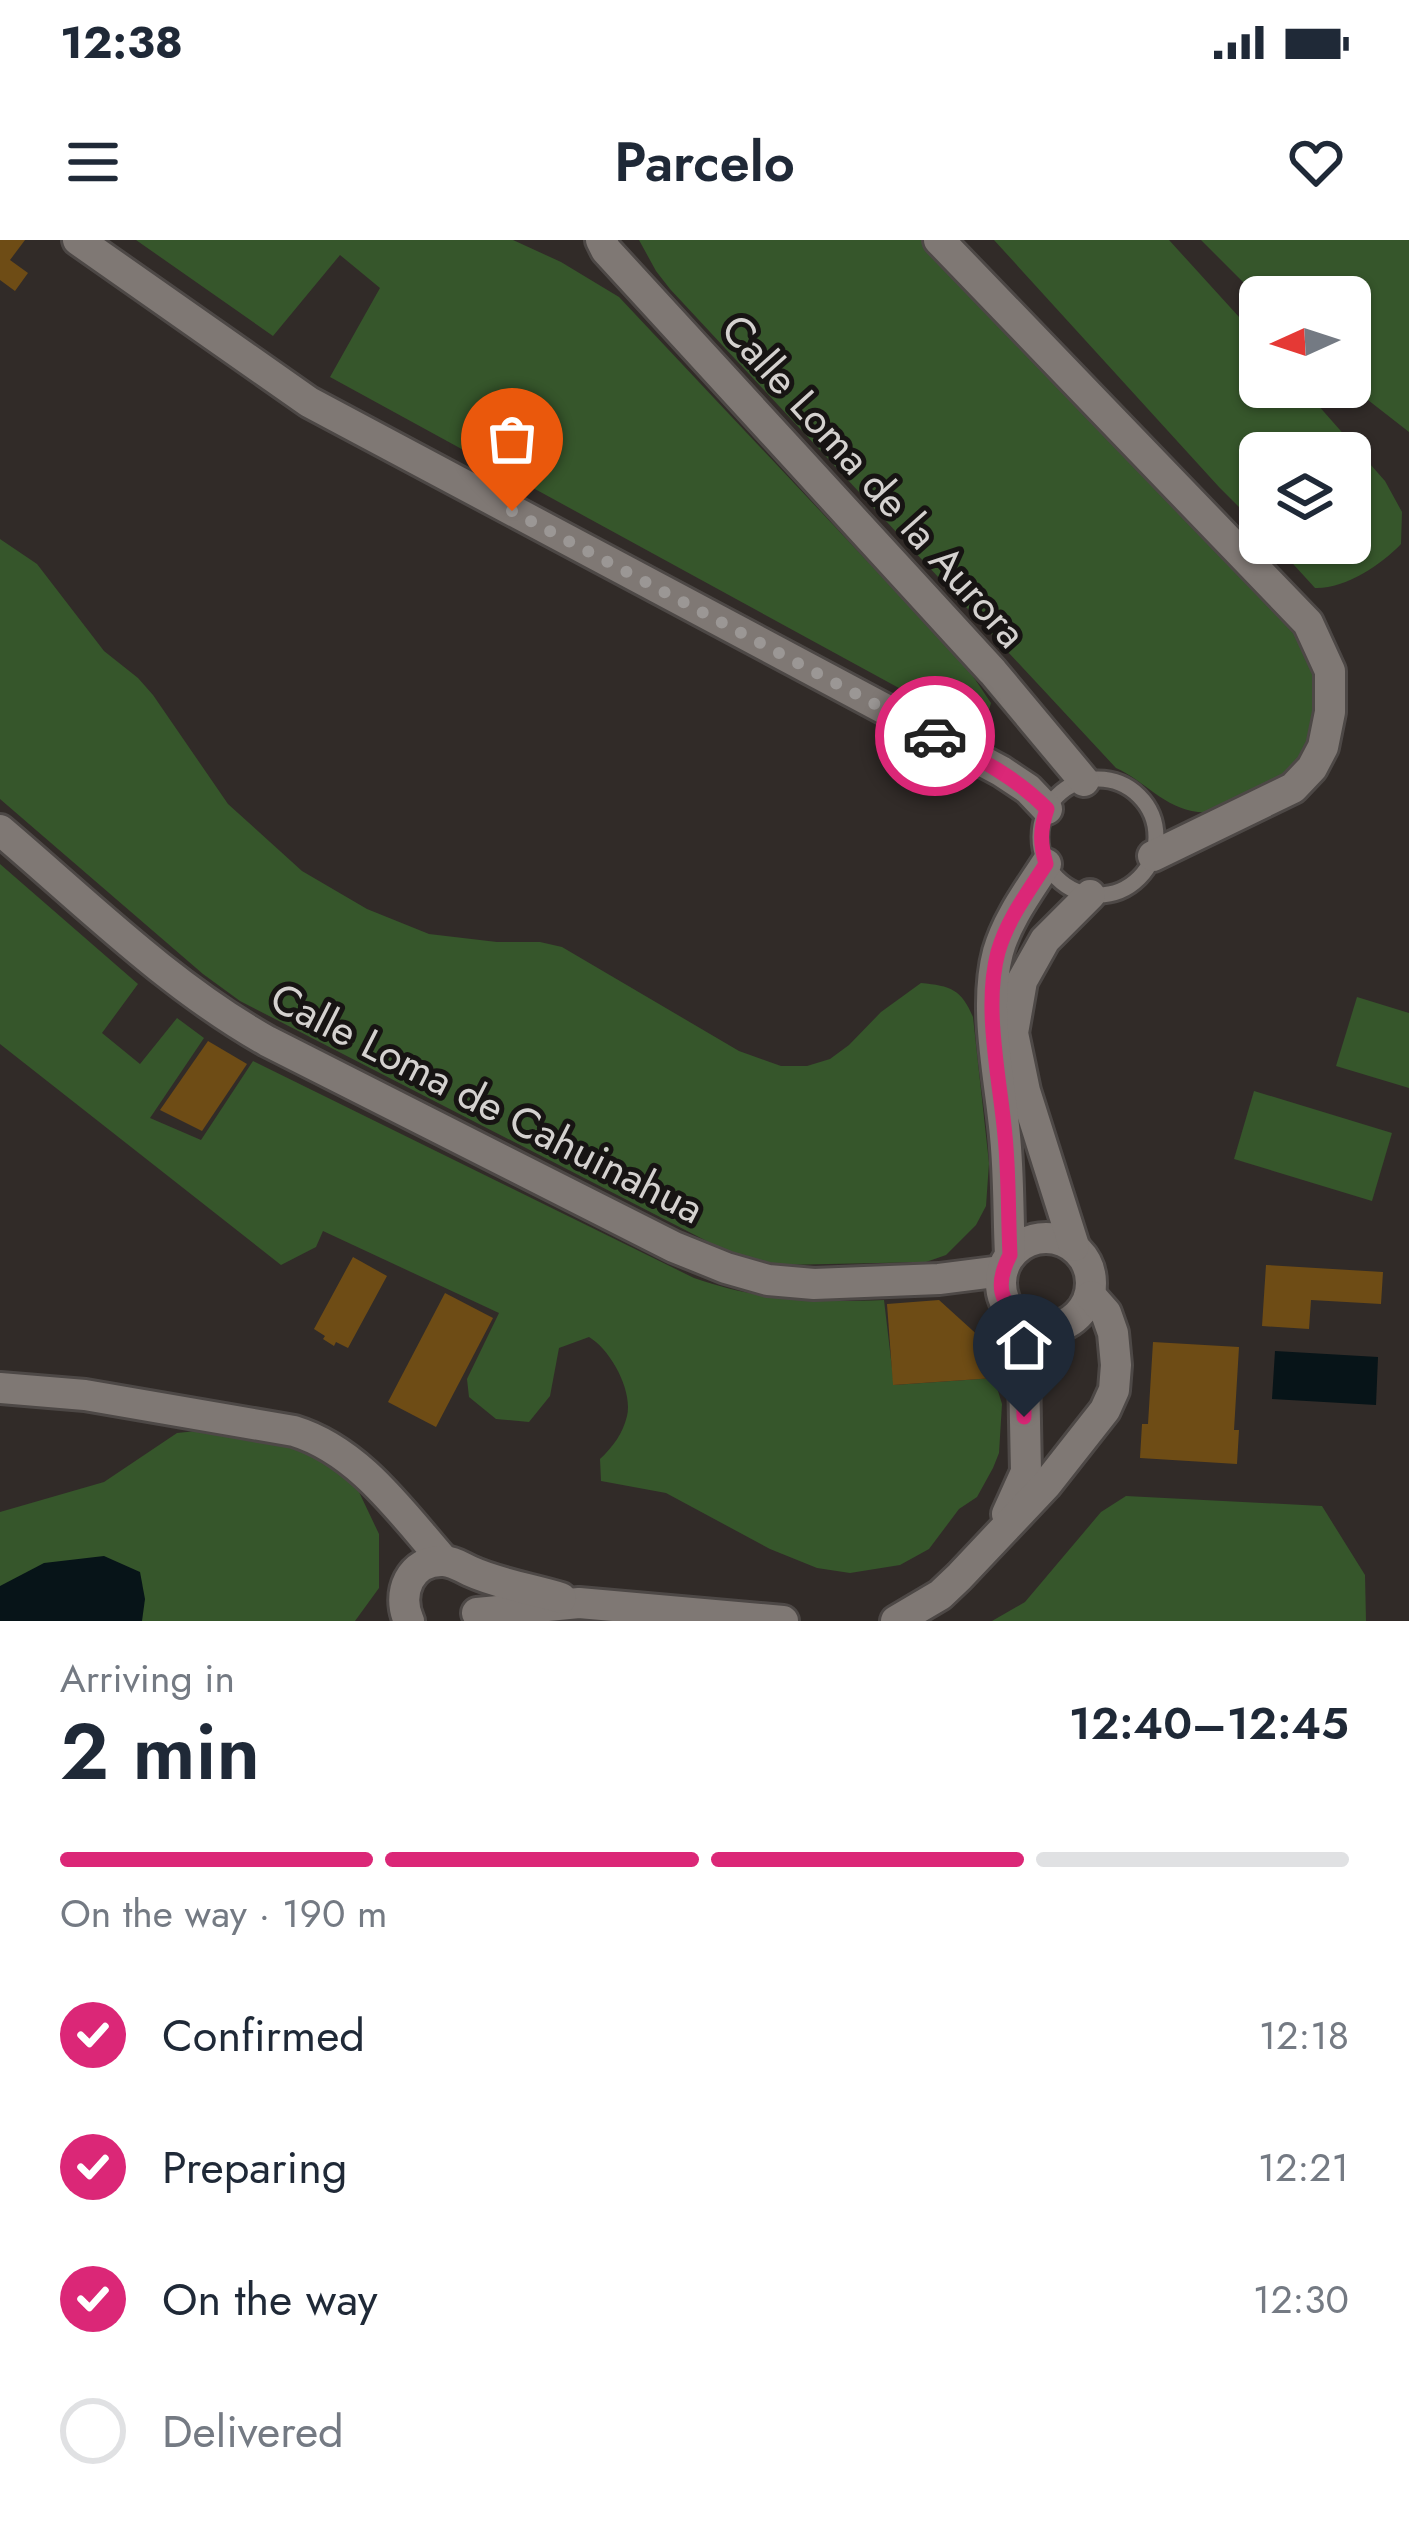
<!DOCTYPE html>
<meta charset="utf-8">
<style>
:root{--surface:#fff;--page:#f6f6f7;--text:#1f2937;--muted:#747a83;--line:#e0e1e3;--accent:#db2777}
body{margin:0;font-family:Jost,sans-serif;background:var(--page);color:var(--text);height:100vh;display:flex;flex-direction:column;font-size:45px;white-space:nowrap}
*{box-sizing:border-box;margin:0}
p{font-size:39px;color:var(--muted)}
.icon{flex:none;width:66px;height:66px;fill:none;stroke:currentColor;stroke-width:2;stroke-linecap:round;stroke-linejoin:round}
.map{position:relative;height:1381px;overflow:hidden}
.sheet{display:flex;flex-direction:column;background:var(--surface);flex:1}
.sheet>*{flex:none}
.needle{width:78px;rotate:267deg}
.fabs{position:absolute;left:1239px;top:36px;display:grid;gap:24px}
.fabs a{display:grid;place-items:center;width:132px;height:132px;border-radius:18px;background:var(--surface);box-shadow:0 3px 9px #0004;font-size:60px}
.pin{position:absolute;display:grid;place-items:center;width:102px;height:102px;color:#fff;margin:-123px -51px;border-radius:50% 50% 50% 0;rotate:-45deg;box-shadow:0 0 12px #0007}
.pin .icon{rotate:45deg}
.courier{position:absolute;display:grid;place-items:center;width:120px;height:120px;margin:-60px;border:9px solid #db2777;border-radius:50%;background:#fff;color:#222;box-shadow:0 3px 15px #0007}
.summary em{font-style:normal;font-weight:600}
.summary div{display:flex;flex-direction:column-reverse}
.summary{display:flex;align-items:center;justify-content:space-between;height:204px;padding:0 60px}
h1{font-size:78px;font-weight:600;line-height:90px}
.bar{display:grid;grid-template-columns:repeat(4,1fr);gap:18px 12px;align-content:center;height:144px;padding:0 60px}
.bar i{height:15px;border-radius:9px;background:var(--line)}
.bar .on{background:var(--accent)}
.bar p{grid-column:span 4}
ol{padding:0 60px;list-style:none}
li{display:flex;align-items:center;gap:36px;height:132px}
li p{margin-inline-start:auto}
li .icon{padding:12px;border-radius:50%;background:var(--accent);color:#fff;stroke-width:4}
li:last-child{color:var(--muted)}
li i{width:66px;height:66px;border:6px solid var(--line);border-radius:50%}
.status{display:flex;justify-content:space-between;align-items:center;height:84px;padding:0 60px;background:var(--surface);direction:ltr}
.status svg{height:33px;fill:currentColor}
header{display:flex;justify-content:space-between;align-items:center;height:156px;padding:0 60px;background:var(--surface);font-size:54px;font-weight:600}
.map>svg:first-child{display:block}
</style>
<div class="status"><b>12:38</b><svg viewBox="0 0 49 12"><path d="M0 12V9h3v3zM5 12V6h3v6zM10 12V3h3v9zM15 12V0h3v12zM26 1h20v11H26zM47 4h2v5h-2z"/></svg></div>
<header><svg class="icon" aria-label="menu" viewBox="0 0 24 24"><path d="M4 6h16M4 12h16M4 18h16"/></svg>Parcelo<svg class="icon" aria-label="heart" viewBox="0 0 24 24"><path d="M12 20l-8-8c-3-5 5-10 8-4 3-6 11-1 8 4z"/></svg></header>
<div class="map">
<svg width="1409" height="1381" viewBox="0 0 1409 1381">
<rect width="100%" height="100%" fill="#312b28"/>
<g fill="#36562b">
<path d="M 136,0 L 513,0 L 561,22 L 619,57 L 966,426 L 991,463 L 985,484 L 963,483 L 330,137 L 380,48 L 340,15 L 273,96 Z"/>
<path d="M 639,0 L 928,0 L 1284,369 C 1293,384 1306,401 1311,418 C 1321,446 1317,515 1292,534 C 1282,541 1270,547 1259,552 C 1241,562 1219,575 1198,572 C 1164,568 1145,541 1116,528 L 670,49 L 656,31 Z"/>
<path d="M 994,0 L 1169,0 L 1260,100 L 1260,147 L 1302,147 L 1385,241 L 1402,272 L 1401,304 C 1381,325 1345,349 1315,348 L 1274,303 L 1350,303 L 1350,213 L 1260,213 L 1260,288 L 1219,247 Z"/>
<path d="M 1201,0 L 1409,0 L 1409,192 L 1350,146 L 1350,57 L 1260,59 Z"/>
<path d="M 0,299 L 37,324 L 104,411 L 138,438 L 153,455 L 228,564 L 302,631 L 367,669 L 429,694 L 497,702 L 540,702 L 562,707 L 739,811 L 781,826 L 807,826 L 830,819 L 849,805 L 881,772 L 921,743 C 951,746 961,749 973,777 L 989,923 L 986,966 L 976,985 L 946,1015 L 926,1022 L 780,1025 L 758,1022 L 726,1011 L 240,761 L 203,734 L 0,559 Z"/>
<path d="M 0,624 L 138,744 L 102,793 L 140,824 L 177,778 L 204,798 L 150,878 L 201,900 L 253,821 L 694,1038 C 760,1061 816,1063 884,1060 L 894,1145 L 994,1138 L 1002,1164 L 999,1213 L 993,1228 L 977,1257 L 959,1269 L 929,1309 L 900,1325 L 850,1333 L 817,1328 L 770,1309 L 666,1253 L 601,1241 L 600,1219 C 613,1207 623,1193 627,1176 C 633,1151 611,1110 589,1097 L 559,1108 L 550,1156 L 529,1182 L 496,1179 L 469,1157 L 467,1139 L 499,1073 L 323,991 L 316,1007 L 281,1025 L 0,804 Z"/>
<path d="M 1357,757 L 1409,773 L 1409,848 L 1336,826 Z"/>
<path d="M 1254,851 L 1392,893 L 1372,961 L 1234,919 Z"/>
<path d="M 234,1187 L 303,1200 L 349,1231 L 379,1294 L 379,1348 L 355,1381 L 0,1381 L 0,1272 L 104,1242 L 177,1193 Z"/>
<path d="M 1126,1256 L 1322,1266 L 1365,1335 L 1366,1381 L 992,1381 L 1025,1362 L 1101,1272 Z"/>
</g>
<g fill="#071418">
<path d="M 1275,1111 L 1378,1117 L 1376,1165 L 1272,1159 Z"/>
<path d="M 104,1316 L 140,1332 L 145,1359 L 142,1381 L 0,1381 L 0,1346 L 44,1323 Z"/>
</g>
<g fill="#6e4c15">
<path d="M 0,0 L 25,0 L 10,20 L 28,33 L 15,51 L 0,40 Z"/>
<path d="M 208,801 L 247,824 L 202,891 L 160,870 Z"/>
<path d="M 353,1017 L 387,1036 L 348,1108 L 336,1102 L 334,1106 L 323,1099 L 325,1096 L 314,1089 Z"/>
<path d="M 1266,1025 L 1383,1032 L 1381,1064 L 1311,1060 L 1309,1089 L 1262,1086 Z"/>
<path d="M 445,1053 L 493,1078 L 436,1187 L 388,1162 Z"/>
<path d="M 939,1060 L 993,1109 L 994,1138 L 893,1145 L 887,1064 Z"/>
<path d="M 1153,1102 L 1239,1107 L 1234,1190 L 1239,1190 L 1237,1224 L 1140,1218 L 1142,1184 L 1148,1184 Z"/>
</g>
<g fill="none" stroke-linecap="round" stroke-linejoin="round">
<defs>
<circle id="lane" cx="1098" cy="597" r="58"/>
<g id="street">
<path d="M 78,0 L 309,162 L 1001,531 L 1028,549 L 1047,569"/>
<path d="M 601,0 L 606,10 L 993,432 L 1084,541"/>
<path d="M 939,0 L 1308,383 L 1330,431 L 1330,472 L 1323,507 L 1312,528 L 1293,548 L 1153,616"/>
<path d="M 0,590 C 86,663 168,745 267,801 L 674,1007 L 726,1028 L 768,1040 L 814,1044 L 939,1039 L 1002,1031"/>
<circle cx="1046" cy="1043" r="45"/>
<path d="M 1074,1006 L 1025,851 L 1013,793 L 1022,741 L 1045,700 L 1090,655"/>
<path d="M 1010,1015 C 1008,975 1009,935 1005,896 C 1000,839 983,768 998,712 C 1007,680 1028,652 1046,624"/>
<path d="M 0,1148 L 85,1155 L 294,1191 C 359,1211 401,1272 444,1321"/>
<path d="M 1007,1274 L 1026,1232 L 1023,1082"/>
<path d="M 477,1373 L 579,1363 L 783,1381"/>
<path d="M 409,1381 C 396,1354 410,1319 444,1321 C 455,1322 461,1327 470,1331 C 498,1344 532,1349 561,1358"/>
<path d="M 896,1381 L 940,1355 L 960,1336 L 1046,1245 L 1105,1170 L 1114,1150 L 1116,1125 L 1113,1093 L 1106,1073 L 1091,1056"/>
</g>
</defs>
<use href="#lane" stroke="#4d4846" stroke-width="21"/>
<use href="#street" stroke="#4d4846" stroke-width="36"/>
<use href="#lane" stroke="#7f7874" stroke-width="15"/>
<use href="#street" stroke="#7f7874" stroke-width="30"/>
</g>
<g fill="none" stroke-linecap="round" stroke-linejoin="round">
<path stroke="#9b9795" stroke-width="12" stroke-dasharray="0 21.6" d="M 512,271 L 935,496"/>
<path stroke="#db2777" stroke-width="15" d="M 935,496 C 976,517 1015,536 1047,569 C 1040,590 1040,603 1046,624 C 1028,652 1007,680 998,712 C 983,768 1000,839 1005,896 C 1009,935 1008,975 1010,1015 C 995,1044 999,1061 1023,1082 L 1024,1177"/>
</g>
<g text-anchor="middle" dominant-baseline="central" stroke-width="10" stroke-linejoin="round" paint-order="stroke">
<g font-size="42" fill="#d4d1cf" stroke="#171413">
<text transform="translate(874 241) rotate(48)">Calle Loma de la Aurora</text>
<text transform="translate(487 863) rotate(27)">Calle Loma de Cahuinahua</text>
</g>
</g>
</svg>
<div class="fabs">
<a><svg class="needle" viewBox="-14 -14 28 28"><path d="M0-13l5 13h-10z" fill="#e53935"/><path d="M0 13l5-13h-10z" fill="#747a83"/></svg></a>
<a><svg class="icon" aria-label="layers" viewBox="0 0 24 24"><path d="M12 4l9 5-9 5-9-5zM3 14l9 5 9-5"/></svg></a>
</div>
<div class="pin" style="left:512px;top:271px;background:#ea580c"><svg class="icon" aria-label="bag" viewBox="0 0 24 24"><path d="M5 8h14l-1 12H6zM9 8a3 3 0 0 1 6 0"/></svg></div>
<div class="pin" style="left:1024px;top:1177px;background:#1f2937"><svg class="icon" aria-label="home" viewBox="0 0 24 24"><path d="M3 11l9-7 9 7M6 9v11h12V9"/></svg></div>
<div class="courier" style="left:935px;top:496px"><svg class="icon" aria-label="car" viewBox="0 0 24 24"><path d="M5 17H2v-5l4-1 3-4h7l3 4 3 1v5h-3M9 17h6M6 11h13"/><circle cx="7" cy="17" r="2"/><circle cx="17" cy="17" r="2"/></svg></div>
</div>
<section class="sheet">
<div class="summary"><div><h1>2 min</h1><p>Arriving in</p></div><em>12:40–12:45</em></div>
<div class="bar"><i class="on"></i><i class="on"></i><i class="on"></i><i></i><p>On the way · 190 m</p></div>
<ol>
<li><svg class="icon" aria-label="check" viewBox="0 0 24 24"><path d="M5 12l5 5 9-10"/></svg>Confirmed<p>12:18</p></li>
<li><svg class="icon" aria-label="check" viewBox="0 0 24 24"><path d="M5 12l5 5 9-10"/></svg>Preparing<p>12:21</p></li>
<li><svg class="icon" aria-label="check" viewBox="0 0 24 24"><path d="M5 12l5 5 9-10"/></svg>On the way<p>12:30</p></li>
<li><i></i>Delivered</li>
</ol>
</section>
